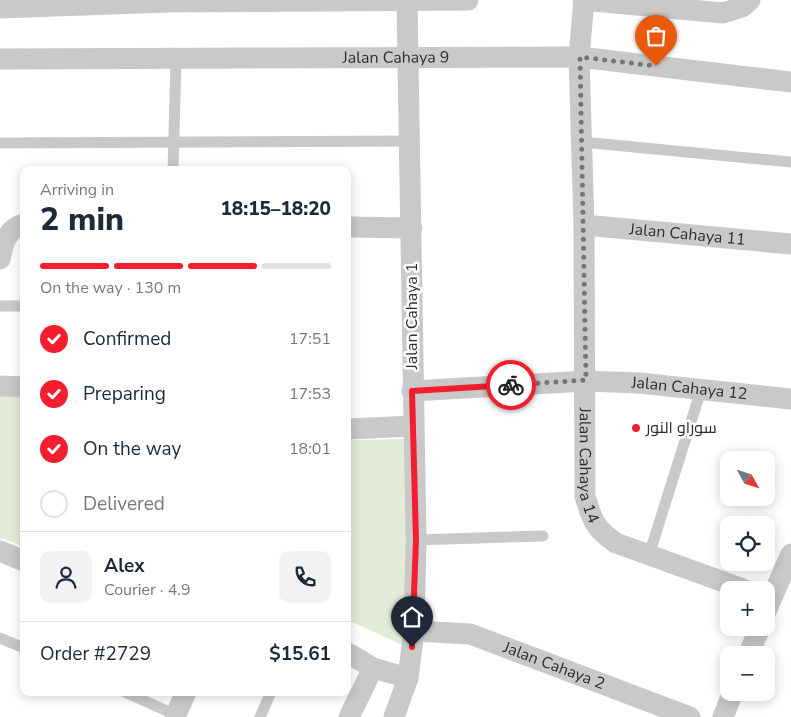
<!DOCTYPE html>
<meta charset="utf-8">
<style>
:root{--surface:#fff;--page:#f2f2f3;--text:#1f2937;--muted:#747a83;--line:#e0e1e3;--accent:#f41e2e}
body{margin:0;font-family:"Nunito Sans",Cairo,sans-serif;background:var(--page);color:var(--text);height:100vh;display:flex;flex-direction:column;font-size:19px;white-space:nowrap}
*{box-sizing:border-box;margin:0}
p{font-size:16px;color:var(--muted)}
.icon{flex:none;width:28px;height:28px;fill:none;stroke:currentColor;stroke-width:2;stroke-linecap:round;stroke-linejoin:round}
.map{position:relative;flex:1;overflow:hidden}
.side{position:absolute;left:20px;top:166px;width:331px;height:530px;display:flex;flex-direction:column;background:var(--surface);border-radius:10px;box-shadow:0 2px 12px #0003}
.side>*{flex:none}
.needle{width:32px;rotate:130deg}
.buttons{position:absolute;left:720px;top:451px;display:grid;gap:10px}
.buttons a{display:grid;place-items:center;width:55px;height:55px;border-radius:10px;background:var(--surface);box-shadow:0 2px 12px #0003;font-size:25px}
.pin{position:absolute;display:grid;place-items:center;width:42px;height:42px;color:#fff;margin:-51px -21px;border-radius:50% 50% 50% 0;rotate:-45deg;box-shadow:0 0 5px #0007}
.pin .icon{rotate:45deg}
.courier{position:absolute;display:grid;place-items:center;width:50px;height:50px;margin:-25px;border:4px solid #f41e2e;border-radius:50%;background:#fff;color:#222;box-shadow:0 1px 6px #0007}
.head em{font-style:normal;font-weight:800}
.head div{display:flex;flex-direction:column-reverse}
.head{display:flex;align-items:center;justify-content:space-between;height:85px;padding:0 20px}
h1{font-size:32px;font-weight:800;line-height:38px}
.bar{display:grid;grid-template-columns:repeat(4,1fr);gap:8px 5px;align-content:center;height:60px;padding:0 20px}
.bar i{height:6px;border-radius:4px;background:var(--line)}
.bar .active{background:var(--accent)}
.bar p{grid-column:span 4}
.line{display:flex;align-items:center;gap:12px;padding:0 20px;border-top:1px solid var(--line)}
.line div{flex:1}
.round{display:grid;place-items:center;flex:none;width:52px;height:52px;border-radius:10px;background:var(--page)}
ol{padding:0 20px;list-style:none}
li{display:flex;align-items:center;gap:15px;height:55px}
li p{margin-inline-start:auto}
li .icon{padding:5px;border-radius:50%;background:var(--accent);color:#fff;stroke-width:4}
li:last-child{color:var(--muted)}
li i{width:28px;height:28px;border:2px solid var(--line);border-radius:50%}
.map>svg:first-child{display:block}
</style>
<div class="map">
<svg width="791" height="717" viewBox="0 0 791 717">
<rect width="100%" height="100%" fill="#fff"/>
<g fill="#e3ecd8">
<path d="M 0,396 L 24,397 L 24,546 L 0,538 Z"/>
<path d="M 404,439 L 407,647 L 348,620 L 348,440 Z"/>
</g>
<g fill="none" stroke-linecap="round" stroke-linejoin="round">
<g stroke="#c9c9c9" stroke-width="11">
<path d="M 582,142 L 791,162"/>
<path d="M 0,143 L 410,141"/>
<path d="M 173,170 L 176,59"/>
<path d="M 0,306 L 24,306"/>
<path d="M 416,540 L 543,536"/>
<path d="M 649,555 L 701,390"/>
<path d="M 0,638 L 24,648"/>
<path d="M 125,692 L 176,715"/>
<path d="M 260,717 L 271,692"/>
</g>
<g stroke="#c9c9c9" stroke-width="21">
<path d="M 583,0 L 723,13 L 742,7 L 750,0"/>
<path id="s1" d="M 584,0 L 579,57 L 584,225 L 585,496 C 592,520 595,529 616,543 L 746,590"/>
<path d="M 0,8 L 167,2 L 468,0"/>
<path id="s2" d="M 0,59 L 579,57 L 791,82"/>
<path id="s3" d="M 584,225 L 791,244"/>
<path d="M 348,227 L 412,228"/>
<path d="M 0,259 C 3,244 7,228 24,224"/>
<path d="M 0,386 L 24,387"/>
<path id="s4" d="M 412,391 L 586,381 L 639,383 L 791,399"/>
<path d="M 348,429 L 413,426"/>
<path d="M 0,551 L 24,561"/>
<path d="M 766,611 L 791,554"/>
<path id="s5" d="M 414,631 L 470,634 L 690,717"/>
<path d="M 348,653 L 373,668 L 408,678"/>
<path d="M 748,655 L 760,628"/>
<path d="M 175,717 L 186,692"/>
<path d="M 349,717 L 373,668"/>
<path d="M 394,717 L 408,678 L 414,631 L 416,540 L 407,2"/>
<path d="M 723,717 L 733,692"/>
</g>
</g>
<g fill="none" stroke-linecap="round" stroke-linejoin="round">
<path stroke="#767676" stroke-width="5" stroke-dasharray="0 9" d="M 511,385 L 586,380 L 580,57 L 656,66"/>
<path stroke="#f41e2e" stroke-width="6" d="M 412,647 L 416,540 L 412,391 L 511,385"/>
</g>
<circle fill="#f41e2e" stroke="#fff" stroke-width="2" cx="636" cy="428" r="5"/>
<g text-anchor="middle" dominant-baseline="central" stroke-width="5" stroke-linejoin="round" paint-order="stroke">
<g font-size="16" fill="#2c2c2c" stroke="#fff">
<text stroke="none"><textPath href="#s2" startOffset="396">Jalan Cahaya 9</textPath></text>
<text stroke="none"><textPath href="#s3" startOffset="104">Jalan Cahaya 11</textPath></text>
<text transform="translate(412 316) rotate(-90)">Jalan Cahaya 1</text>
<text stroke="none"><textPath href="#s4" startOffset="278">Jalan Cahaya 12</textPath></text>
<text stroke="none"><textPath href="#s1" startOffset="466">Jalan Cahaya 14</textPath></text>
<text stroke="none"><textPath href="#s5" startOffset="146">Jalan Cahaya 2</textPath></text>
</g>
<g font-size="16" fill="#2c2c2c" stroke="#fff" text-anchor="start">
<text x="646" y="428">سوراو النور</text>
</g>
</g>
</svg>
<div class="buttons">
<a><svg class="needle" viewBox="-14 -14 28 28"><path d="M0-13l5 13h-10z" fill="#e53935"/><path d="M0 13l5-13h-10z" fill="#747a83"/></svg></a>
<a><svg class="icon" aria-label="locate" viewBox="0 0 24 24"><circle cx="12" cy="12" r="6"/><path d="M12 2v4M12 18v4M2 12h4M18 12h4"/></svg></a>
<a>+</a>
<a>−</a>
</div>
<div class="pin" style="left:656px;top:66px;background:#ea580c"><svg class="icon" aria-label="bag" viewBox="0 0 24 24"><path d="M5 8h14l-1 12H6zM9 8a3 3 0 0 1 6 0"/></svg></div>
<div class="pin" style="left:412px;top:647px;background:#1f2937"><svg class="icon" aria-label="home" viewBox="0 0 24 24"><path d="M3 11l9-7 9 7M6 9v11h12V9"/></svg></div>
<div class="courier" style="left:511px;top:385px"><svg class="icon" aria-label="bike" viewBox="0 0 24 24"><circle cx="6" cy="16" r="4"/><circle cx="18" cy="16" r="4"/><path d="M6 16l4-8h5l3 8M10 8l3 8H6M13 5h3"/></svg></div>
<section class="side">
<div class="head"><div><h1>2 min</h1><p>Arriving in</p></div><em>18:15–18:20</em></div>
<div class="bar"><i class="active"></i><i class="active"></i><i class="active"></i><i></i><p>On the way · 130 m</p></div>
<ol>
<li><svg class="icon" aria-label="check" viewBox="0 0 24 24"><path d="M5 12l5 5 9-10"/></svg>Confirmed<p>17:51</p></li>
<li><svg class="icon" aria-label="check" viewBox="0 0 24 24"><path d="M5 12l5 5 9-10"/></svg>Preparing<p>17:53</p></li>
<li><svg class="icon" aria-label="check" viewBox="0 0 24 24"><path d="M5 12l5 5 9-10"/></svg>On the way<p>18:01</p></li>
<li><i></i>Delivered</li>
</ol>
<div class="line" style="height:90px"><a class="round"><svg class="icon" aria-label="person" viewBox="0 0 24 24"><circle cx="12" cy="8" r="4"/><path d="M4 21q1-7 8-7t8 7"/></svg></a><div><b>Alex</b><p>Courier · 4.9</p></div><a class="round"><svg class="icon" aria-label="phone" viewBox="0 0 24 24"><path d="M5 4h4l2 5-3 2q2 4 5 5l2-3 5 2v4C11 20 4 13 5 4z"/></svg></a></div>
<div class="line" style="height:65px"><div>Order #2729</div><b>$15.61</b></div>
</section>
</div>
